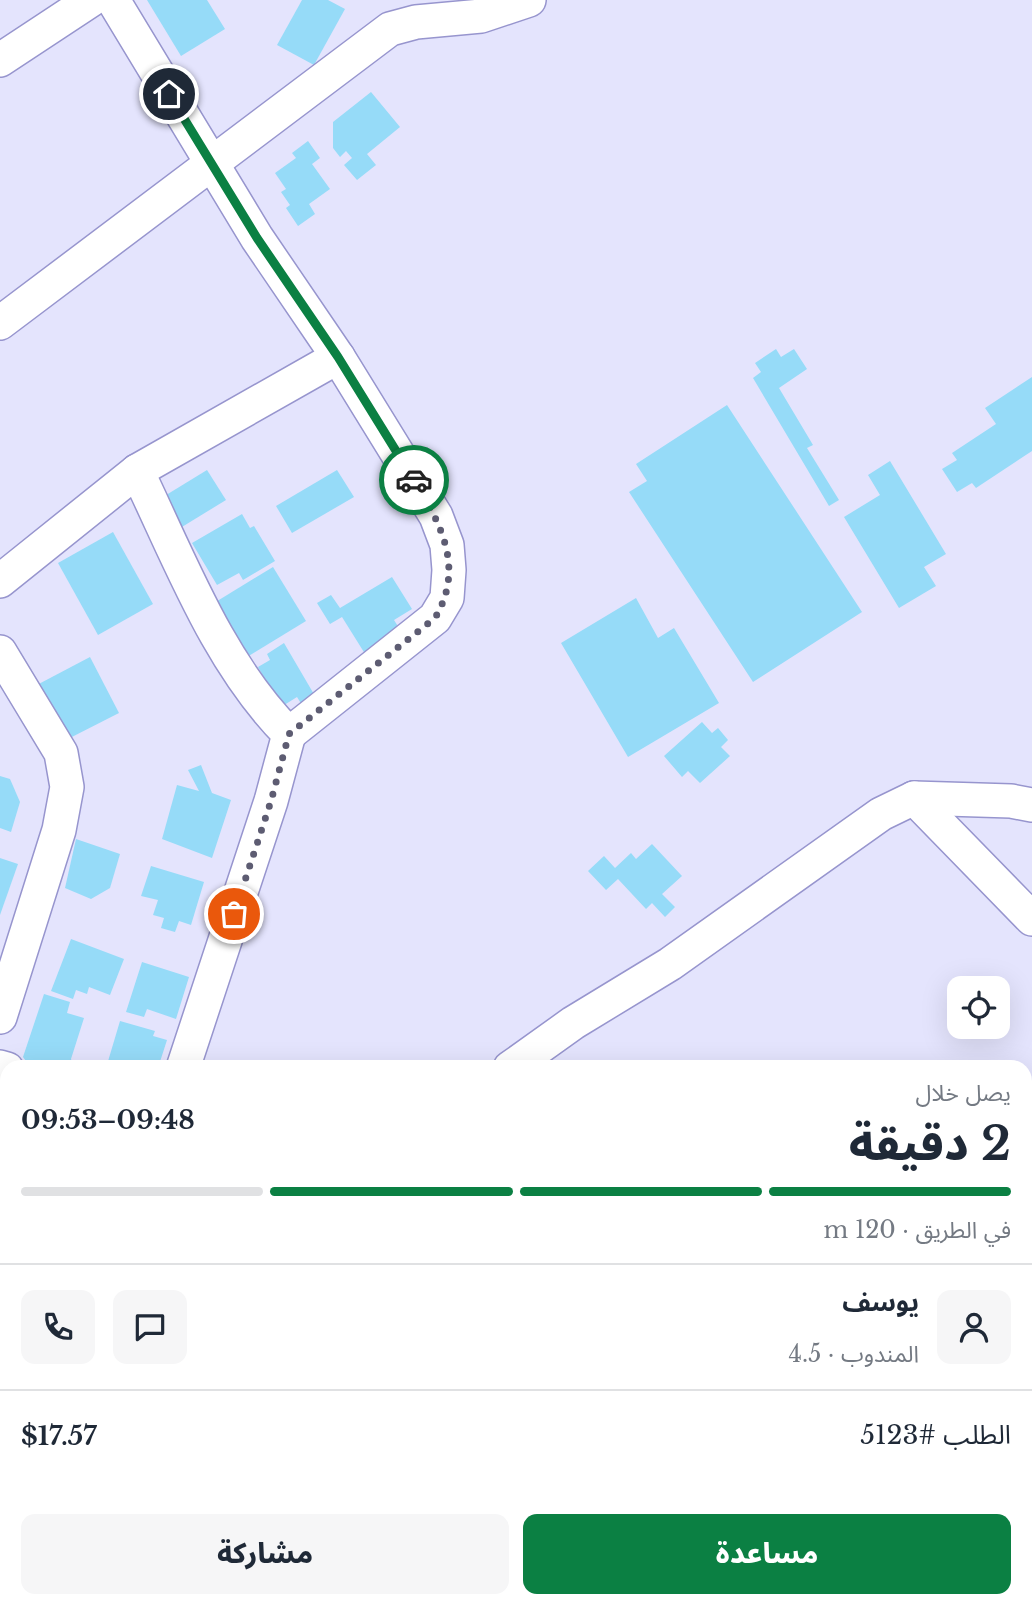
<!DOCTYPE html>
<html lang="ar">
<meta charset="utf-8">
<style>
:root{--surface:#fff;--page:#f6f6f7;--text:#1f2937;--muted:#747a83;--line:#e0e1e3;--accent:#0b8043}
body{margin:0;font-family:"Libre Baskerville","Noto Sans Arabic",serif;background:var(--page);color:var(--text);direction:rtl;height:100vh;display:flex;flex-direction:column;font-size:26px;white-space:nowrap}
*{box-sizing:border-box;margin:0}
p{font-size:23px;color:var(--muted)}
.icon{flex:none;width:38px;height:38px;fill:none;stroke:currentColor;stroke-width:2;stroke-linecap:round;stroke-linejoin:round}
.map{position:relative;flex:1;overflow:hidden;direction:ltr}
.sheet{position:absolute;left:0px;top:1060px;width:1032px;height:548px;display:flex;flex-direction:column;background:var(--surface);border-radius:21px 21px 0 0;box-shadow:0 7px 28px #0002;direction:rtl}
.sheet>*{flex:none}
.controls{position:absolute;left:947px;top:976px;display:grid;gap:14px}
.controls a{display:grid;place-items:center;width:63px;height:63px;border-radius:14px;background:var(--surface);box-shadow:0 7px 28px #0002;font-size:35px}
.pin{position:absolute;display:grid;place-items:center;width:60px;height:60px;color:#fff;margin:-30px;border:4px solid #fff;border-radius:50%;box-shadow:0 2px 7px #0007}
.courier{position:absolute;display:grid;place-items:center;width:70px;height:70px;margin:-35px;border:5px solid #0b8043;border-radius:50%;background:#fff;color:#222;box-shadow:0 2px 9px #0007}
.summary em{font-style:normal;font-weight:800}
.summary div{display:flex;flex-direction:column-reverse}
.summary{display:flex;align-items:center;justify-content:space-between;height:119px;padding:0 21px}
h1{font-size:46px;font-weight:800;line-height:52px}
.bar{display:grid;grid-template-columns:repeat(4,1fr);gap:10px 7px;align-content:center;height:84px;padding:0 21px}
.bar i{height:9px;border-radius:5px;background:var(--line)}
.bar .current{background:var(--accent)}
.bar p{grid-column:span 4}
.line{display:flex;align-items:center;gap:18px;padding:0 21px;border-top:2px solid var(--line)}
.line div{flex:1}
.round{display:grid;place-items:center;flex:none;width:74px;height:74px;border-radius:14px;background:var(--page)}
.action{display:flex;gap:14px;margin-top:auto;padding:14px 21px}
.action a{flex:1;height:80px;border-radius:14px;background:var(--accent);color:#fff;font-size:28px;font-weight:800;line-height:80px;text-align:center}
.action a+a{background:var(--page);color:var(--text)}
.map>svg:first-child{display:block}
</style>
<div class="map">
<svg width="1032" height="1608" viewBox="0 0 1032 1608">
<rect width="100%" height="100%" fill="#e4e4fd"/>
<g fill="#96dbf8">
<path d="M 147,0 L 207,0 L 225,29 L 181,56 Z"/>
<path d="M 302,0 L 328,0 L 345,9 L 314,65 L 277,45 Z"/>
<path d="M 371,92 L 400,127 L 367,154 L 376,165 L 357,180 L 344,165 L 352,158 L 346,151 L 340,157 L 333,148 L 333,122 Z"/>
<path d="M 308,141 L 320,158 L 312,164 L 330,189 L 309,204 L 315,214 L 298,226 L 286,208 L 290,205 L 281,192 L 286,189 L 275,173 L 296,158 L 292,153 Z"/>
<path d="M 776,349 L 781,357 L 794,349 L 807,369 L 779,388 L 813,445 L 807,448 L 839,500 L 829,506 L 753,378 L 761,372 L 755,363 Z"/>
<path d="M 1032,377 L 1032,451 L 976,488 L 972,483 L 957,492 L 942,469 L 957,460 L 952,453 L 996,424 L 985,408 Z"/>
<path d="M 727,405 L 862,612 L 753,682 L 629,492 L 647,481 L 636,464 Z"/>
<path d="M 890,461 L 946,554 L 924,567 L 936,586 L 899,608 L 844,517 L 880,495 L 868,475 Z"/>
<path d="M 207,470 L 226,500 L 177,530 L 158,500 Z"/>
<path d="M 337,470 L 354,497 L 292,533 L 276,506 Z"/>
<path d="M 242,514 L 250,528 L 254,526 L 275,561 L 243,580 L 239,573 L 217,585 L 192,543 Z"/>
<path d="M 113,532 L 153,604 L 98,635 L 58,563 Z"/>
<path d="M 273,567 L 306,621 L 247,657 L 214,603 Z"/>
<path d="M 392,577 L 412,609 L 394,620 L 399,628 L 378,641 L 382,648 L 367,657 L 342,617 L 330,624 L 317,603 L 331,595 L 340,608 Z"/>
<path d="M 636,598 L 658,638 L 674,628 L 719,703 L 628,757 L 561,643 Z"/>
<path d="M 284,643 L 315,696 L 302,705 L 297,697 L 281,707 L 258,667 L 270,660 L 267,654 Z"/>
<path d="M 90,657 L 119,713 L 62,742 L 33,687 Z"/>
<path d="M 702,722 L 712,733 L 718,728 L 728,740 L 721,747 L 730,756 L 700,783 L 688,771 L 682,777 L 664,756 Z"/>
<path d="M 201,765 L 212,793 L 231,800 L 212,858 L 162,839 L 177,785 L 199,791 L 188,770 Z"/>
<path d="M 0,776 L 10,779 L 20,802 L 11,832 L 0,828 Z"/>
<path d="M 76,839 L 120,854 L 110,888 L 91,899 L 65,888 Z"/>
<path d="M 652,844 L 682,876 L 662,894 L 675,907 L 665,917 L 652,903 L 646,909 L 618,879 L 606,890 L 588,871 L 604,856 L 615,868 L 631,853 L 636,859 Z"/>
<path d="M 0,858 L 18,864 L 0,915 Z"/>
<path d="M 151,866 L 204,882 L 191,925 L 179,921 L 175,932 L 161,928 L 164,918 L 153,915 L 158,900 L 141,896 Z"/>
<path d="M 71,939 L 124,959 L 110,995 L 89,987 L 87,994 L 76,990 L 73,999 L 51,991 Z"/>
<path d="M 142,962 L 189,977 L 176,1019 L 147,1009 L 144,1017 L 126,1012 Z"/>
<path d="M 44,994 L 70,1002 L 67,1013 L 84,1018 L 71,1059 L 74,1068 L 43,1068 L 40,1063 L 31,1068 L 23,1057 Z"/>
<path d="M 120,1021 L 155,1031 L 153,1036 L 167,1040 L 158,1068 L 106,1068 Z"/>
<path d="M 0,1166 L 7,1168 L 7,1233 L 0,1232 Z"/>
</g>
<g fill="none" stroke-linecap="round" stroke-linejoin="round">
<defs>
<g id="minor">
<path d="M 113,0 L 257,238 L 338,357 L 436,516 L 447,545 L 449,570 L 447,598 L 435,618 L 289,734"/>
<path d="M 0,60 L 91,0"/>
<path d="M 0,323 L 390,29 L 416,22 L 481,16 L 529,0"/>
<path d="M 137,471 C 180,560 218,663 289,734 L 271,801 L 183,1068"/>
<path d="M 0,581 L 137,471 L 338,357"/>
<path d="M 0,652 L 61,753 L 67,787 L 59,830 L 0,1017"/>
<path d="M 914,798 L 1032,919"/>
<path d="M 0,1067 L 7,1069"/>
<path d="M 510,1068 L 573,1023 L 670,964 L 881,814 L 914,798 L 1011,801 L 1032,805"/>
<path d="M 1026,1241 L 1032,1235"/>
<path d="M 0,1450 L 7,1444"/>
<path d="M 663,1608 L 668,1601"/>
</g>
</defs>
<use href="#minor" stroke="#9795ce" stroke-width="36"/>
<use href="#minor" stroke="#fff" stroke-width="33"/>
</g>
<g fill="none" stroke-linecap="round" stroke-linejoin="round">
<path stroke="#5d5c72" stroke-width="7" stroke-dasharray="0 12.6" d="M 234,914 L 271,801 L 289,734 L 435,618 C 465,568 441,524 414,480"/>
<path stroke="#0b8043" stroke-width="9" d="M 169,94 L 257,238 L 338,357 L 414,480"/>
</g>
</svg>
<div class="controls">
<a><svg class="icon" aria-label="locate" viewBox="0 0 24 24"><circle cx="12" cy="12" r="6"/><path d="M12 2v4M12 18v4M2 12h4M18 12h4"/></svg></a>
</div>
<div class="pin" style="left:234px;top:914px;background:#ea580c"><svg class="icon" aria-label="bag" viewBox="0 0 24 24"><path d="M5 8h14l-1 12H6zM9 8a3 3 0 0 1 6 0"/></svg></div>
<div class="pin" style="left:169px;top:94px;background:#1f2937"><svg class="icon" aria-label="home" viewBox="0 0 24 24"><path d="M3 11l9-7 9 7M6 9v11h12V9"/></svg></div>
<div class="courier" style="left:414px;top:480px"><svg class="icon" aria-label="car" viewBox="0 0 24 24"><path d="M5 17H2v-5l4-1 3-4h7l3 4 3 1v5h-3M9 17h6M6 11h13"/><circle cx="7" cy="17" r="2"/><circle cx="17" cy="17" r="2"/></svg></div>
<section class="sheet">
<div class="summary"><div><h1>2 دقيقة</h1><p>يصل خلال</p></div><em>09:48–09:53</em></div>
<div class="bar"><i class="current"></i><i class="current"></i><i class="current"></i><i></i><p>في الطريق · 120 m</p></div>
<div class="line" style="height:126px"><a class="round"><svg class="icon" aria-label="person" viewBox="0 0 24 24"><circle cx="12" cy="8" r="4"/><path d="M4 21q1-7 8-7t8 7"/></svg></a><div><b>يوسف</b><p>المندوب · 4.5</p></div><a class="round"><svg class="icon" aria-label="chat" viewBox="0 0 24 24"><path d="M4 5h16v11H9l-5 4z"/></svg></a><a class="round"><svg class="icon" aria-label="phone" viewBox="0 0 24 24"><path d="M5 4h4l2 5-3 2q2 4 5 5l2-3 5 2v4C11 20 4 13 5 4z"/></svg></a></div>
<div class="line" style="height:91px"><div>الطلب #5123</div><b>$17.57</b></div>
<div class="action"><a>مساعدة</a><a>مشاركة</a></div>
</section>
</div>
